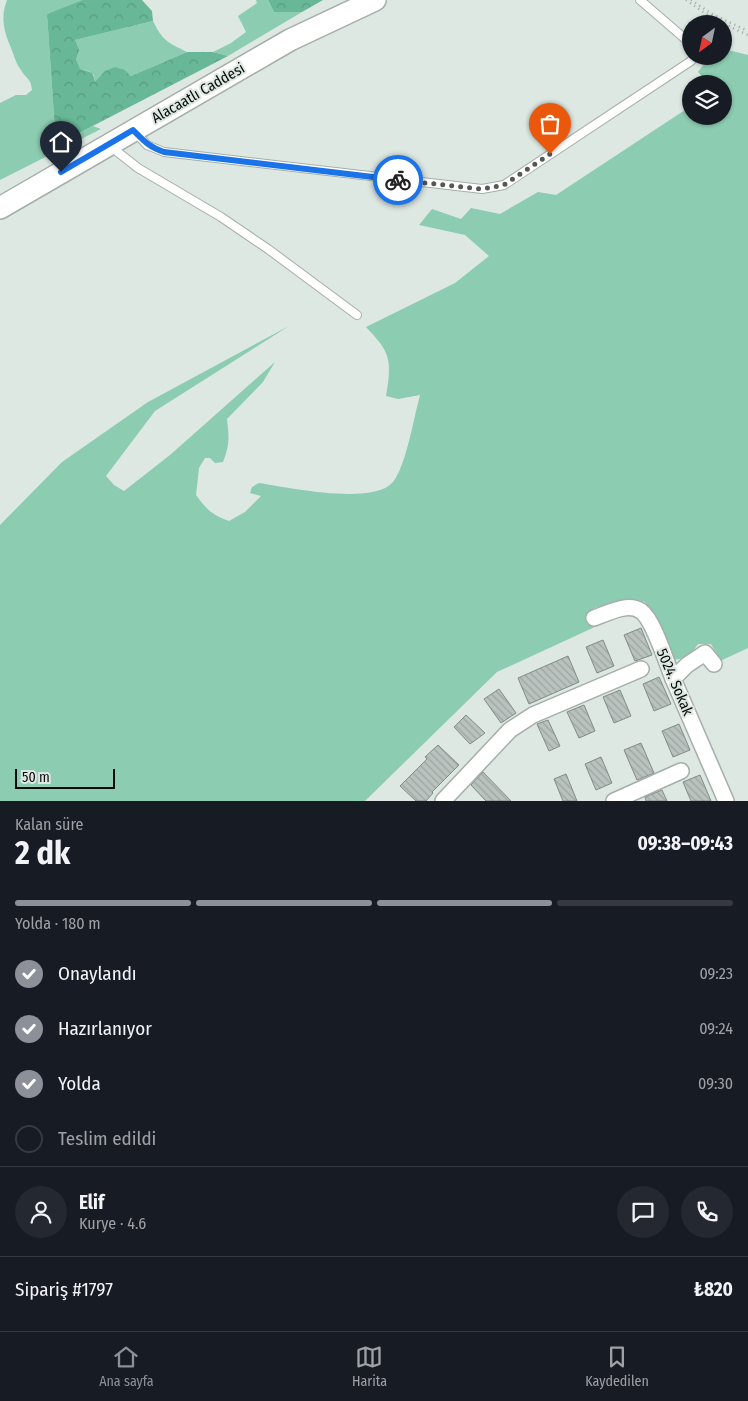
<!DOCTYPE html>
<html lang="tr">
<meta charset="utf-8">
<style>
:root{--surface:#171b24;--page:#242831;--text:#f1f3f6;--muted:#9ea1a6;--line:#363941;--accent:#8c9099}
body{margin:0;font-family:"Fira Sans Condensed",sans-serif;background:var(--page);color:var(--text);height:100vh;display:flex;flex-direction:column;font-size:19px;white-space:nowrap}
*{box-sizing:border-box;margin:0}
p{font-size:16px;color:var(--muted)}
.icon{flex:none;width:28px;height:28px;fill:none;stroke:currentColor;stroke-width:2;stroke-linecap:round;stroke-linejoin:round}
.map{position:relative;height:801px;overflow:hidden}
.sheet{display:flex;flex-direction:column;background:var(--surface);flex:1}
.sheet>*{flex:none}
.needle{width:32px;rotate:213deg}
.tools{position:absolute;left:682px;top:15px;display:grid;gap:10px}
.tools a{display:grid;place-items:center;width:50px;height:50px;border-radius:50%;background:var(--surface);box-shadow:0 1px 4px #0004;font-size:25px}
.scale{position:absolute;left:15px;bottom:12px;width:100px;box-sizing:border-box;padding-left:5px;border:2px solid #090c0b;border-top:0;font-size:14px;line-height:18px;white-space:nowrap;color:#090c0b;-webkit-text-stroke:4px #dee8e3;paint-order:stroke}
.pin{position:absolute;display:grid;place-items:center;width:42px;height:42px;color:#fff;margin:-51px -21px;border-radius:50% 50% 50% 0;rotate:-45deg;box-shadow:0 0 5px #0007}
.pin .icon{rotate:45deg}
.courier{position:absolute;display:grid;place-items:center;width:50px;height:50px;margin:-25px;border:4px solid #1a73e8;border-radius:50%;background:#fff;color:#222;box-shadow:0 1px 6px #0007}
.summary em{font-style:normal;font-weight:700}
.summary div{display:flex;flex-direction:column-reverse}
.summary{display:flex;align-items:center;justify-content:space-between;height:85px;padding:0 15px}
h1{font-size:32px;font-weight:700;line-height:38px}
.bar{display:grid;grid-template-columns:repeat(4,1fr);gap:8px 5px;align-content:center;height:60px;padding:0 15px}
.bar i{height:6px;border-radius:4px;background:var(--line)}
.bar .current{background:var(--accent)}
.bar p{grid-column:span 4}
.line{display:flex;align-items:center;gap:12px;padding:0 15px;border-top:1px solid var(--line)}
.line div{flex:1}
.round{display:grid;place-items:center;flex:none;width:52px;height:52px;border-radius:26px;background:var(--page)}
ol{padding:0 15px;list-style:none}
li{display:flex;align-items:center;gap:15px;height:55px}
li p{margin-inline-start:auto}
li .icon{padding:5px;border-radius:50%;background:var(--accent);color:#fff;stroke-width:4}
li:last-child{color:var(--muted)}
li i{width:28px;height:28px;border:2px solid var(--line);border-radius:50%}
.menu{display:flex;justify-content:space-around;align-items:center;height:70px;border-top:1px solid var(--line);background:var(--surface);font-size:14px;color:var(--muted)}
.menu a{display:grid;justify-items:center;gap:2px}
.menu .current{color:var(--accent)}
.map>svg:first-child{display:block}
</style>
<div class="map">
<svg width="748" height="801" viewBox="0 0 748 801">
<defs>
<pattern id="forest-crowns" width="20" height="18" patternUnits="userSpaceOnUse" patternTransform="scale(1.25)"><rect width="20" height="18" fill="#68b797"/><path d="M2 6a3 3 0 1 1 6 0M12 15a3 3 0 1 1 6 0" fill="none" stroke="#599c81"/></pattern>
<pattern id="building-back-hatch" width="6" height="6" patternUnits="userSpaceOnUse" patternTransform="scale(1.25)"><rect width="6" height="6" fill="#b9c2be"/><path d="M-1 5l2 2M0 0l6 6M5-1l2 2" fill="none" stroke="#9ea6a2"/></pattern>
</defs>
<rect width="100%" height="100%" fill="#dee8e3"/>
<g fill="#8cccb1">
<path d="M 7,0 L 86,0 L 47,14 L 56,145 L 93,126 L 101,129 L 0,180 L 0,103 L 16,95 L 26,95 L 32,90 C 31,78 26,79 21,70 C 16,64 14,55 11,48 C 4,32 0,17 7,0 Z"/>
<path d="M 256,0 L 268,0 L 274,12 L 302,12 L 228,56 L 213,52 L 231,43 L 246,32 L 238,16 L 257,3 Z"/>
<path d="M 153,21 C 163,41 167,42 187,52 L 131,76 L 125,70 L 99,78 L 95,83 L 94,75 L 89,71 L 80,70 L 76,59 L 75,40 Z"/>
<path d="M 724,49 L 748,55 L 748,648 L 720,661 L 711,644 L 698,644 L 688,658 L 671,660 L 645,602 L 634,599 L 603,609 C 598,606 596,607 591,610 L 592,624 L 597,626 L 497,672 L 365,801 L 0,801 L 0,525 L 62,462 L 148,402 L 289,326 L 155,411 L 106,476 L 114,485 L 124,491 L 170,455 L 275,362 L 263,382 L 227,419 C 229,437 230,444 223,462 L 215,463 L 210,458 L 205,458 L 199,468 L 196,495 C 207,510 211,514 229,521 L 245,512 L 261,496 L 250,493 L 252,487 L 259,483 C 286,487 373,506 393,482 C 406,466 414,417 420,395 L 398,399 L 386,396 C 388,383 391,368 387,356 C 384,345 373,335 366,327 L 455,283 L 489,256 L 465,235 L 419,225 L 432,209 L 461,219 L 471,208 L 500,214 L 538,192 L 556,195 L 691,106 L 691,116 L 724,116 L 724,84 L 709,84 L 698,72 L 710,56 L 724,56 Z"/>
</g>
<g fill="url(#forest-crowns)">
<path d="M 83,0 L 142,0 L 152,11 L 153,21 L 75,40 L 79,50 L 76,59 L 80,69 C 90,73 93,69 95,82 L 105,71 L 115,67 L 125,70 L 131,76 L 187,52 L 213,52 L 228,56 L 56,145 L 47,14 Z"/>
<path d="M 268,0 L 323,0 L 302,12 L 274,12 Z"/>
</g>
<g fill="url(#building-back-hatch)" stroke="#828b87">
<path d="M 641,628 L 652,655 L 635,661 L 624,635 Z"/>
<path d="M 603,640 L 614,666 L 597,673 L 586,647 Z"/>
<path d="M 568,656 L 579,682 L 529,704 L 518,678 Z"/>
<path d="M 659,677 L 671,704 L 654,711 L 643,684 Z"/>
<path d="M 499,689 L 516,713 L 501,723 L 484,699 Z"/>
<path d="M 620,690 L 631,716 L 614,723 L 603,697 Z"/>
<path d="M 584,705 L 595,731 L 579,738 L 567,712 Z"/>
<path d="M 466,715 L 485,733 L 470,744 L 454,727 Z"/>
<path d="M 548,720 L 560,746 L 549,751 L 537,724 Z"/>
<path d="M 679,724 L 690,750 L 673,757 L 662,731 Z"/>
<path d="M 641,743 L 654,773 L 637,780 L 624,750 Z"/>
<path d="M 438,745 L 459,765 L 432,792 L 433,793 L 426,801 L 416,801 L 400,786 L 427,759 L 425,757 Z"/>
<path d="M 601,757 L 612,783 L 596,790 L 585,764 Z"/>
<path d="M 483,772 L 511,801 L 486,801 L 471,785 Z"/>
<path d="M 566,774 L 577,801 L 563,801 L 554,779 Z"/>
<path d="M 700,775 L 711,801 L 691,801 L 683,782 Z"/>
<path d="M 662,790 L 667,801 L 646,801 L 645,797 Z"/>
</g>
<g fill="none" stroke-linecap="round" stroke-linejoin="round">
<defs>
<g id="lane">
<path d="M 640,0 L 691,44"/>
<path d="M 135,132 L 147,145 L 164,152 L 482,189 L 504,185 L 691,61 L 694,56"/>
<path d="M 110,146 L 138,168 L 221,217 L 268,249 L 357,315"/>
</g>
<g id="street">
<path d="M 594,618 C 608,613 628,602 641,611 C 654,620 667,665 674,681 C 691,721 709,761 726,801"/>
<path d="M 673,679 L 687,665 L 705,653 L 714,664"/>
<path d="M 443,801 L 510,730 L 533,715 L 641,669"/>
<path d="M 614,801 L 681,771"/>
</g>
<path id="secondary" d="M 0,208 L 290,40 L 375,0"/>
</defs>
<use href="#lane" stroke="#a5aea9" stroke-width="10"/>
<use href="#street" stroke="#a5aea9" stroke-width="18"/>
<use href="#secondary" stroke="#a5aea9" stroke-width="24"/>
<g stroke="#9ea6a2" stroke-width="2.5" stroke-dasharray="1 4" stroke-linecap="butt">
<path d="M 686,0 L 709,16 L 723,24"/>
<path d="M 691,0 L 712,14 L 748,31"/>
<path d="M 724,24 L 748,35"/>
</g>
<use href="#lane" stroke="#fff" stroke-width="8"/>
<use href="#street" stroke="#fff" stroke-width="15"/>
<use href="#secondary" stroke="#fff" stroke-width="21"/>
</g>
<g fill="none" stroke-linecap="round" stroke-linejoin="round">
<path stroke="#545957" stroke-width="5" stroke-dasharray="0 9" d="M 398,180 L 482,189 L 504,185 L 550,154"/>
<path stroke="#1a73e8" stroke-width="6" d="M 61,172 L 133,130 C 144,141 149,147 164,152 L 398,180"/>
</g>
<g text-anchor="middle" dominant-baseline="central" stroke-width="4" stroke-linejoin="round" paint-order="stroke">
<g font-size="15" fill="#090c0b" stroke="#dee8e3">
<text transform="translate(198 93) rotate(-30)">Alacaatlı Caddesi</text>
<text transform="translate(675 682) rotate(67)">5024. Sokak</text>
</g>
</g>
</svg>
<div class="tools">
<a><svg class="needle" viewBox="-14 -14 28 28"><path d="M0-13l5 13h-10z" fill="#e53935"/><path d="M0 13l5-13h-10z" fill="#9ea1a6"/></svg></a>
<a><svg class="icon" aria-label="layers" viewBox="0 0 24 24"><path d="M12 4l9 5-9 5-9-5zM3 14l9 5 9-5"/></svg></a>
</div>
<div class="scale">50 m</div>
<div class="pin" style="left:550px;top:154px;background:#ea580c"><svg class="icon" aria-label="bag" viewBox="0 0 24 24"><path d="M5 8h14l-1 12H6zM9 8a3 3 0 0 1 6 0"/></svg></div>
<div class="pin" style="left:61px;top:172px;background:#1f2937"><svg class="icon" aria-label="home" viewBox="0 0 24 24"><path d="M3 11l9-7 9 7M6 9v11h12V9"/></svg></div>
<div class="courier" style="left:398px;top:180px"><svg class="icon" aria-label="bike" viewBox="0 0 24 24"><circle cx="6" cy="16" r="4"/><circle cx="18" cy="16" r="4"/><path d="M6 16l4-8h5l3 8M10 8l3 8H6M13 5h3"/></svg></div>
</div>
<section class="sheet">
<div class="summary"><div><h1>2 dk</h1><p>Kalan süre</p></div><em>09:38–09:43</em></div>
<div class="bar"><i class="current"></i><i class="current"></i><i class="current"></i><i></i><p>Yolda · 180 m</p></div>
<ol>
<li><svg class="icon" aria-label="check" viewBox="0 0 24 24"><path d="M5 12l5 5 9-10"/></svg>Onaylandı<p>09:23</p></li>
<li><svg class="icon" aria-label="check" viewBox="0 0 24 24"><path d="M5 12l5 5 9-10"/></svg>Hazırlanıyor<p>09:24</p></li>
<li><svg class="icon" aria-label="check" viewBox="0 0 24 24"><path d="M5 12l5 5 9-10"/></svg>Yolda<p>09:30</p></li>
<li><i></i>Teslim edildi</li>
</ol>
<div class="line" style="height:90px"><a class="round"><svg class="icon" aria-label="person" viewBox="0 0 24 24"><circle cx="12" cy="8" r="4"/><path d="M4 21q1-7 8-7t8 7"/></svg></a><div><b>Elif</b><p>Kurye · 4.6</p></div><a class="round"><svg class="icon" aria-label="chat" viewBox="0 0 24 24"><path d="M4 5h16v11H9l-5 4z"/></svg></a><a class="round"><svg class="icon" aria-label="phone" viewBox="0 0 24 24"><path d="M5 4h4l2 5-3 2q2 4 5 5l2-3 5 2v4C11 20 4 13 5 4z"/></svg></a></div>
<div class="line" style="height:65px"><div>Sipariş #1797</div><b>₺820</b></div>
</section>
<nav class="menu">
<a class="current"><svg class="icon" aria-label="home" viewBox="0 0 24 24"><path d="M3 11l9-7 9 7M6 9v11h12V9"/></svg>Ana sayfa</a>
<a><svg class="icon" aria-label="map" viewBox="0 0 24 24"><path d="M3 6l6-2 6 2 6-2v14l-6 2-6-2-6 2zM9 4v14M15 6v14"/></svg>Harita</a>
<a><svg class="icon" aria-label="saved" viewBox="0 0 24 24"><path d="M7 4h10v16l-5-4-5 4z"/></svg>Kaydedilen</a>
</nav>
